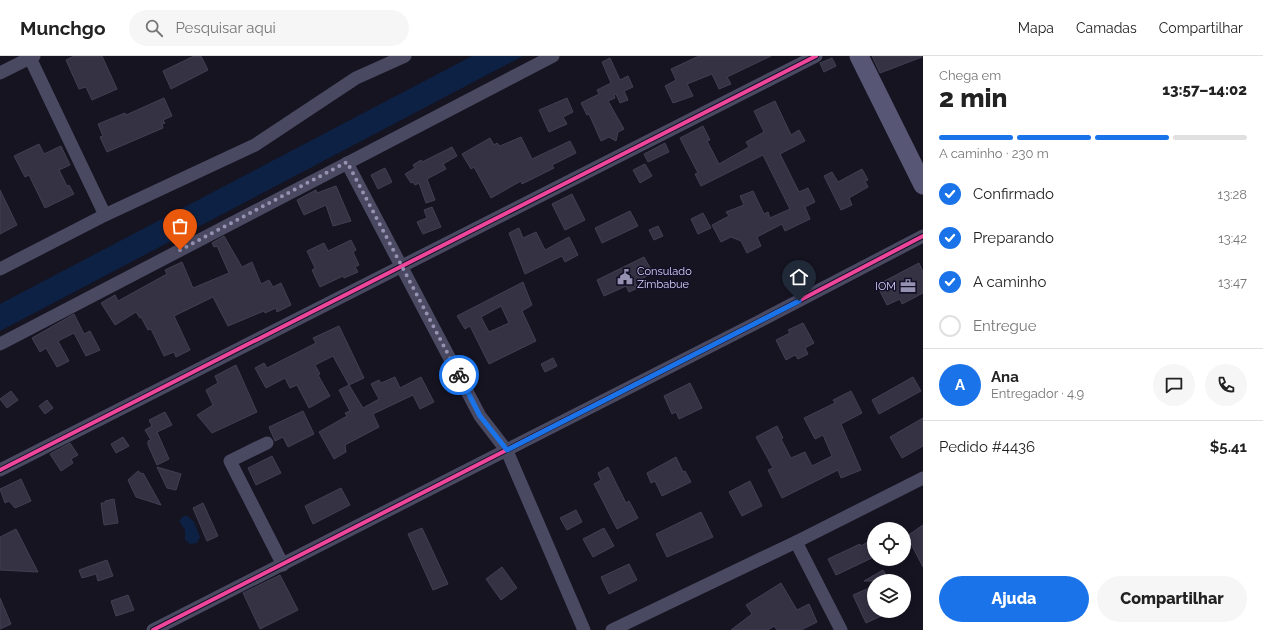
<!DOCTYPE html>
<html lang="pt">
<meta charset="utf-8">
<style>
:root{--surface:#fff;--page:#f6f6f6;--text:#222;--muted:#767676;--line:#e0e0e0;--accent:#1a73e8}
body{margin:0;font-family:Raleway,sans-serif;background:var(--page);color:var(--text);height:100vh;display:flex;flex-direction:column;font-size:15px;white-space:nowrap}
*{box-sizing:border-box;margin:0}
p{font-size:13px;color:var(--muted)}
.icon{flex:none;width:22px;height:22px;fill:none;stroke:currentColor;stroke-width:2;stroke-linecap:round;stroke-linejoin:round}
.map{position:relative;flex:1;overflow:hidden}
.panel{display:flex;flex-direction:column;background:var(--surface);width:340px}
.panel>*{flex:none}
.controls{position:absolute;left:867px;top:466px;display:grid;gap:8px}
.controls a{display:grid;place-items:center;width:44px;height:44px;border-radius:50%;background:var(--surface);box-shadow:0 2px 10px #0003;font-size:20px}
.pin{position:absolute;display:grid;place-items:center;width:34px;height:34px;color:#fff;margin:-41px -17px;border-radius:50% 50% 50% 0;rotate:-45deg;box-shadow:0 0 4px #0007}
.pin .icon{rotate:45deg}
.courier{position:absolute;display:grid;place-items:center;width:40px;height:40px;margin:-20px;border:3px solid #1a73e8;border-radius:50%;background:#fff;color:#222;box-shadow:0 1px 5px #0007}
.headline em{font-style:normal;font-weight:800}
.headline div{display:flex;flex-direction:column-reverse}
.headline{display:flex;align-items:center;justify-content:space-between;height:68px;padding:0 16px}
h1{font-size:26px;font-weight:800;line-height:30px}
.bar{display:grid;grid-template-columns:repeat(4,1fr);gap:6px 4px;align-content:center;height:48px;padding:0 16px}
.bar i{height:5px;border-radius:3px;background:var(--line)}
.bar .current{background:var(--accent)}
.bar p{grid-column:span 4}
.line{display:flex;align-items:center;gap:10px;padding:0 16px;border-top:1px solid var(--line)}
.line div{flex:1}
.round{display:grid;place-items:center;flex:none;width:42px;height:42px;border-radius:21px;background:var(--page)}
ol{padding:0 16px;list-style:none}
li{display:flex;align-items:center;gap:12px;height:44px}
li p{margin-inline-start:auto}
li .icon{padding:4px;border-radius:50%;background:var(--accent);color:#fff;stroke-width:4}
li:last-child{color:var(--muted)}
li i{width:22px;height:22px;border:2px solid var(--line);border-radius:50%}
.action{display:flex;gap:8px;margin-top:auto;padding:8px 16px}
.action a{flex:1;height:46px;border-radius:24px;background:var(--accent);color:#fff;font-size:16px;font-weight:800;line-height:46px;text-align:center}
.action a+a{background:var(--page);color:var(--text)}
header{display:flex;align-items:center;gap:24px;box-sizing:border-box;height:56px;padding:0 20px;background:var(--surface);border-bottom:1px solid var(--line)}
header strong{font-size:19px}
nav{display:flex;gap:22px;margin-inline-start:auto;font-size:14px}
.search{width:280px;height:36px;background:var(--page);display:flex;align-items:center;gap:10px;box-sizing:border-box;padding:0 14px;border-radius:22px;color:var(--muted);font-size:15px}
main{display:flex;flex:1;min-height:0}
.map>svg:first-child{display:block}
</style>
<header>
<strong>Munchgo</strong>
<div class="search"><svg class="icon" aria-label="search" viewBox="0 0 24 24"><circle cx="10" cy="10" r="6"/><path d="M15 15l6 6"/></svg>Pesquisar aqui</div>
<nav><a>Mapa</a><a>Camadas</a><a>Compartilhar</a></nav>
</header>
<main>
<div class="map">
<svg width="923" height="574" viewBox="0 0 923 574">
<rect width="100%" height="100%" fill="#161421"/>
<g fill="#0d2144">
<path d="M 472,0 L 523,0 L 0,275 L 0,248 Z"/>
<path d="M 183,460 L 188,460 L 194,466 L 200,481 L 197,487 L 190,488 L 185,484 L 185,474 L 179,465 Z"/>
</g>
<g fill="#343243" stroke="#433f54" fill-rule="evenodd">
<path d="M 74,0 L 102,0 L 117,33 L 92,44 L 86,31 L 79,33 L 66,4 Z"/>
<path d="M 194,0 L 201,0 L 208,14 L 171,33 L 163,15 Z"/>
<path d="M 699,0 L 771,0 L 727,21 L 731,28 L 719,33 L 712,18 L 687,28 L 693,40 L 673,47 L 665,30 L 676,24 L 671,13 Z"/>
<path d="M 872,0 L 922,0 L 922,1 L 880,17 Z"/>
<path d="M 610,2 L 620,24 L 628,20 L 633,31 L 624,35 L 628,44 L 620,47 L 616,38 L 614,39 L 615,42 L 608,45 L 624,73 L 618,76 L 616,85 L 609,81 L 601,85 L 589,58 L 587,59 L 581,47 L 599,38 L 597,34 L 611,27 L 602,6 Z"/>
<path d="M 832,2 L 836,10 L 824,16 L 820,7 Z"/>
<path d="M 164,42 L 172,60 L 163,64 L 165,67 L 162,68 L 163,72 L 107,96 L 100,81 L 103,80 L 98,68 L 125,57 L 126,59 Z"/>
<path d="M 567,42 L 573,56 L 563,61 L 567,68 L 549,76 L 539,54 Z"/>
<path d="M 775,45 L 791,79 L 799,74 L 805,85 L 780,98 L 799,136 L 808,132 L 815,146 L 805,151 L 810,163 L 785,175 L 782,168 L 757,181 L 761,190 L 747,197 L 741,185 L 731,181 L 721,186 L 712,169 L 729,160 L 726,156 L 744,149 L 740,140 L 753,135 L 764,158 L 768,156 L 770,162 L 790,153 L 763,99 L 701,130 L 695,118 L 698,117 L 680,82 L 703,70 L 710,84 L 707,85 L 719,108 L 749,91 L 746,86 L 764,76 L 754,55 Z"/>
<path d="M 521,81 L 532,103 L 570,85 L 576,97 L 552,109 L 554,112 L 522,128 L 521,125 L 491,142 L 474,111 L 471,113 L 462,98 L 490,82 L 494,89 L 497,87 L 500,90 Z"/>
<path d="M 665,87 L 669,96 L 648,106 L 644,98 Z"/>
<path d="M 39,88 L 44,98 L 61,90 L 70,109 L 59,114 L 67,130 L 69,129 L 74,138 L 45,152 L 29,119 L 25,121 L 14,100 Z"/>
<path d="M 452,91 L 457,100 L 443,108 L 446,113 L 427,123 L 435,144 L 426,147 L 419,127 L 415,129 L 413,126 L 411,127 L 405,118 L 415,112 L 413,109 L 421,104 L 422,106 Z"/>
<path d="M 645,108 L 652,120 L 640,127 L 633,114 Z"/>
<path d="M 385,112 L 392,126 L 378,133 L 371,119 Z"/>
<path d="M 862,113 L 868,124 L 865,125 L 868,131 L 849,142 L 852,149 L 841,154 L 824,120 L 832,116 L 838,126 Z"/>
<path d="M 336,130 L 351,165 L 333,170 L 326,149 L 304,159 L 297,144 L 316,134 L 317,137 Z"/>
<path d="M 0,134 L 17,169 L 0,178 Z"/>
<path d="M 572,138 L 585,164 L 565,174 L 552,148 Z"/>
<path d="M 432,151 L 441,171 L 423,178 L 417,166 L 427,162 L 424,154 Z"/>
<path d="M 630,155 L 638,170 L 602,187 L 595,172 Z"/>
<path d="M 703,157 L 711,172 L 698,178 L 691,163 Z"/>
<path d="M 658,170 L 663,180 L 654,184 L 649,174 Z"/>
<path d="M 519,172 L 523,182 L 536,176 L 545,194 L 569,181 L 578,199 L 565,206 L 562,200 L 525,218 L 509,177 Z"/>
<path d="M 224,180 L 242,211 L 252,206 L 261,228 L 269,224 L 273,231 L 281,227 L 291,249 L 277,256 L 276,252 L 265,257 L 264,255 L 228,270 L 213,241 L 174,260 L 190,294 L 176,301 L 174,296 L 164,300 L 151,273 L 148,274 L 141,261 L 140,262 L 136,256 L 115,269 L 101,247 L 115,239 L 118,245 L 167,218 L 165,214 L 182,206 L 193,232 L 229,217 L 217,190 L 214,191 L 212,187 Z"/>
<path d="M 351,184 L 356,194 L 353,196 L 359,209 L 355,211 L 358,216 L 344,222 L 343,220 L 320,231 L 312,214 L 315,212 L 307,195 L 324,187 L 328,195 Z"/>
<path d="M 644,201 L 653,217 L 635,226 L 638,232 L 629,236 L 626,230 L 604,240 L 597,224 Z"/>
<path d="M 919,207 L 923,216 L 923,237 L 902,248 L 900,243 L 887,249 L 877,229 Z"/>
<path d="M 523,226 L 532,249 L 522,255 L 536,285 L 489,308 L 470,270 L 465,273 L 457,260 ZM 501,250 L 509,267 L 489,276 L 481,261 Z"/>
<path d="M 74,258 L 84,278 L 90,275 L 100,294 L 86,300 L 74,277 L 58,285 L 69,305 L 57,311 L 46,292 L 40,296 L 32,282 Z"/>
<path d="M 803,267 L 814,287 L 805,292 L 808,298 L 798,303 L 795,299 L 786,304 L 776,284 L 790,277 L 788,274 Z"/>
<path d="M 339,270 L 364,322 L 349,329 L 333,300 L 315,309 L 320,318 L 318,319 L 330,340 L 309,352 L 297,329 L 290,332 L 285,322 L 266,332 L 255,312 L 264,307 L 267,312 L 316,287 L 313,282 Z"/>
<path d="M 553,302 L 557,310 L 545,316 L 541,308 Z"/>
<path d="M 236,309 L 257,356 L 212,377 L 197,359 L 213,349 L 206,334 L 218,327 L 215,320 Z"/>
<path d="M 395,321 L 400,332 L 421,321 L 434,346 L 420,353 L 413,339 L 373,358 L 379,371 L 345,389 L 346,396 L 334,403 L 319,376 L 347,360 L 345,357 L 350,355 L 339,334 L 349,329 L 363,352 L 379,343 L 371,328 L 379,324 L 381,327 Z"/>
<path d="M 913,321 L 921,335 L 879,358 L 872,344 Z"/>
<path d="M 690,327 L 702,352 L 679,363 L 676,356 L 672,358 L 664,340 Z"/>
<path d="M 11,335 L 18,344 L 7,352 L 0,343 Z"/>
<path d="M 851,335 L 862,357 L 841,368 L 861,414 L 841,422 L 838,414 L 782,442 L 768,414 L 773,412 L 756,381 L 777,370 L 783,382 L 781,383 L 791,402 L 805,396 L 812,410 L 832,400 L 823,379 L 815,383 L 804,362 L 835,347 L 833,344 Z"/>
<path d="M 47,344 L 53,352 L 45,358 L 39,350 Z"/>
<path d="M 303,355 L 314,378 L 288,391 L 283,381 L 275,385 L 269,371 Z"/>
<path d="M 165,356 L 172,369 L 157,376 L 169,403 L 157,409 L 148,389 L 148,385 L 151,384 L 145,374 L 152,370 L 149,364 Z"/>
<path d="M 923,362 L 923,390 L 902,402 L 890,381 Z"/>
<path d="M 123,381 L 129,390 L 116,397 L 111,388 Z"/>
<path d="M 70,387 L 78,399 L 71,403 L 73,407 L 61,415 L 50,398 Z"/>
<path d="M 272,400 L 281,417 L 256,429 L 248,412 Z"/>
<path d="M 676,401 L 683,416 L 685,415 L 691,426 L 662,440 L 655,425 L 651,427 L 647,417 Z"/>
<path d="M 157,411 L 181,418 L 176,434 L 167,432 Z"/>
<path d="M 608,411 L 626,447 L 629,445 L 638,462 L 617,473 L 594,428 L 601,424 L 598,417 Z"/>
<path d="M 138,415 L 142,418 L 143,417 L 161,449 L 136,441 L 128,424 Z"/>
<path d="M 21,423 L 31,445 L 15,452 L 9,445 L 5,447 L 0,433 Z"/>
<path d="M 750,425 L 762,450 L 742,460 L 729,436 Z"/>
<path d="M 341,432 L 350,449 L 313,468 L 305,450 Z"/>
<path d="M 114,443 L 118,467 L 104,469 L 101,447 L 105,447 L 105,445 Z"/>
<path d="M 203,447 L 218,480 L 207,485 L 193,452 Z"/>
<path d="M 576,454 L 582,466 L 567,474 L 560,462 Z"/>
<path d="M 701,456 L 713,481 L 667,501 L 656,478 Z"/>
<path d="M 923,469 L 923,511 L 907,480 Z"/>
<path d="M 422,472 L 448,528 L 433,534 L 408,478 Z"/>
<path d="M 604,472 L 614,490 L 593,501 L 583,483 Z"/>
<path d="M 16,473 L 38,516 L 0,514 L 0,481 Z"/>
<path d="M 874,482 L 874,501 L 836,519 L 828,503 L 860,488 L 861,490 Z"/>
<path d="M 107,504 L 113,520 L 98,525 L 96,518 L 82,522 L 79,514 Z"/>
<path d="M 629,508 L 637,524 L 609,538 L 601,521 Z"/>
<path d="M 502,511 L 517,532 L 501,544 L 486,523 Z"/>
<path d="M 883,514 L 890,525 L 864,525 Z"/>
<path d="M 280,519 L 298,554 L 260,573 L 243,537 Z"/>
<path d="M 781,527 L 797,554 L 809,548 L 817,566 L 801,574 L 777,574 L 774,570 L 768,574 L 731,574 L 752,558 L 746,549 Z"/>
<path d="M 874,530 L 874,555 L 892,555 L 866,567 L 853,539 Z"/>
<path d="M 128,539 L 134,554 L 116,560 L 111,545 Z"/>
<path d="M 0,542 L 11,568 L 0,573 Z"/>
</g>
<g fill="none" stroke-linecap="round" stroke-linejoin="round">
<g stroke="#4a4962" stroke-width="13">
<path d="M 30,2 L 105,159"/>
<path d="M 0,17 L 34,0"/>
<path d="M 347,107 L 480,360 L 507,395 L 584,574"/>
<path d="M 0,213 L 105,159 L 255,89 L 356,22 L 405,0"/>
<path d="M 0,288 L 553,0"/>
<path d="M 267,387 L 230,405 L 283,509"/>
<path d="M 0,414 L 816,0"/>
<path d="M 796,486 L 841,574"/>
<path d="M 153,574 L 758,266 L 923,180"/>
<path d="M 612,574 L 796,486 L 923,422"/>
</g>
<path stroke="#575674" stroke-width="19" d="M 859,0 L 923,129"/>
<defs>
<g id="cycleway">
<path d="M 0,414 L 816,0"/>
<path d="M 153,574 L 758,266 L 923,180"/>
</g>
</defs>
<use href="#cycleway" stroke="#130f26" stroke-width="6"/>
<use href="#cycleway" stroke="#ed469a" stroke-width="4"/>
</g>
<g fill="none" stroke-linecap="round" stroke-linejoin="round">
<path stroke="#9591b1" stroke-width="4" stroke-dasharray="0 7.2" d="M 180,194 L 347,106 L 459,319"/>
<path stroke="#1a73e8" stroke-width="5" d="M 459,319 L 480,360 L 507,394 L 799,245"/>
</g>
<defs>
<symbol id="civic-bare" viewBox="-9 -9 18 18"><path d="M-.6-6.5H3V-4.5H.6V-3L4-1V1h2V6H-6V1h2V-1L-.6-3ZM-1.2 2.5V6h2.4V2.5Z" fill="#9591b1" stroke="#130f26" stroke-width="2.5" paint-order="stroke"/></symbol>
<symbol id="office-bare" viewBox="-9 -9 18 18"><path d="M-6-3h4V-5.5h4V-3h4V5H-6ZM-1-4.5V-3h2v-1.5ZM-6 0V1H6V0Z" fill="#9591b1" stroke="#130f26" stroke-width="2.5" paint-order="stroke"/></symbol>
</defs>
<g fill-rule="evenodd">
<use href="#civic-bare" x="614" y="210" width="22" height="22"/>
<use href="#office-bare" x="897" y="219" width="22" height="22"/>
</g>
<g text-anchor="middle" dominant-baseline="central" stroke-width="3" stroke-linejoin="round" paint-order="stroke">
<g font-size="11" fill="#d9d4ff" stroke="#130f26" text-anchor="start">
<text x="637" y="215">Consulado<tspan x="637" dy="13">Zimbabue</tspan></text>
<text x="896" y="230" text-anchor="end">IOM</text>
</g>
</g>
</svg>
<div class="controls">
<a><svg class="icon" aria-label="locate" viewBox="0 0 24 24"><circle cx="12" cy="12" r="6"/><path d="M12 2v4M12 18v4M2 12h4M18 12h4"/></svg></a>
<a><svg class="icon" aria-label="layers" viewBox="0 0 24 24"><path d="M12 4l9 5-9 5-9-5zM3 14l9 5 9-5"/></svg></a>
</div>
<div class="pin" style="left:180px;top:194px;background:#ea580c"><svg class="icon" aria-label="bag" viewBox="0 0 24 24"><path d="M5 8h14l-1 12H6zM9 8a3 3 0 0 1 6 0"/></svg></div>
<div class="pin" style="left:799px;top:245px;background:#1f2937"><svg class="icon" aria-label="home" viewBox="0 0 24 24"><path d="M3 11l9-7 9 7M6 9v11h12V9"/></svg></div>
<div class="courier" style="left:459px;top:319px"><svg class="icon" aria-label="bike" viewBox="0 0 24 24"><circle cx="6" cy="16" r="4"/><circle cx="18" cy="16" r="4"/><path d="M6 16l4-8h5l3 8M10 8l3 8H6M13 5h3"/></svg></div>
</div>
<section class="panel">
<div class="headline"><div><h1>2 min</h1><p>Chega em</p></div><em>13:57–14:02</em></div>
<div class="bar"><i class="current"></i><i class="current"></i><i class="current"></i><i></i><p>A caminho · 230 m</p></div>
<ol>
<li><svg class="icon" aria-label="check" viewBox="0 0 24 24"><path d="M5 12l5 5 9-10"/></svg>Confirmado<p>13:28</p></li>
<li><svg class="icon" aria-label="check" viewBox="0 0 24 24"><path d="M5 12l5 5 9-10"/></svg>Preparando<p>13:42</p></li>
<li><svg class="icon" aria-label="check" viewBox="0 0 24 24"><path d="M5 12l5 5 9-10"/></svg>A caminho<p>13:47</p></li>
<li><i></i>Entregue</li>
</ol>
<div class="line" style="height:72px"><b class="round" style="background:var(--accent);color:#fff">A</b><div><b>Ana</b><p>Entregador · 4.9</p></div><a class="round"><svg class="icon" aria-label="chat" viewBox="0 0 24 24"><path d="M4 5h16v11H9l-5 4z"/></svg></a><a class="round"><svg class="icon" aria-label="phone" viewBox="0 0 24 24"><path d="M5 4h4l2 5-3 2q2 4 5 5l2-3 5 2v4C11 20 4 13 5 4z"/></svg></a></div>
<div class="line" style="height:52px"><div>Pedido #4436</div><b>$5.41</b></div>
<div class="action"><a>Ajuda</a><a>Compartilhar</a></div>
</section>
</main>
